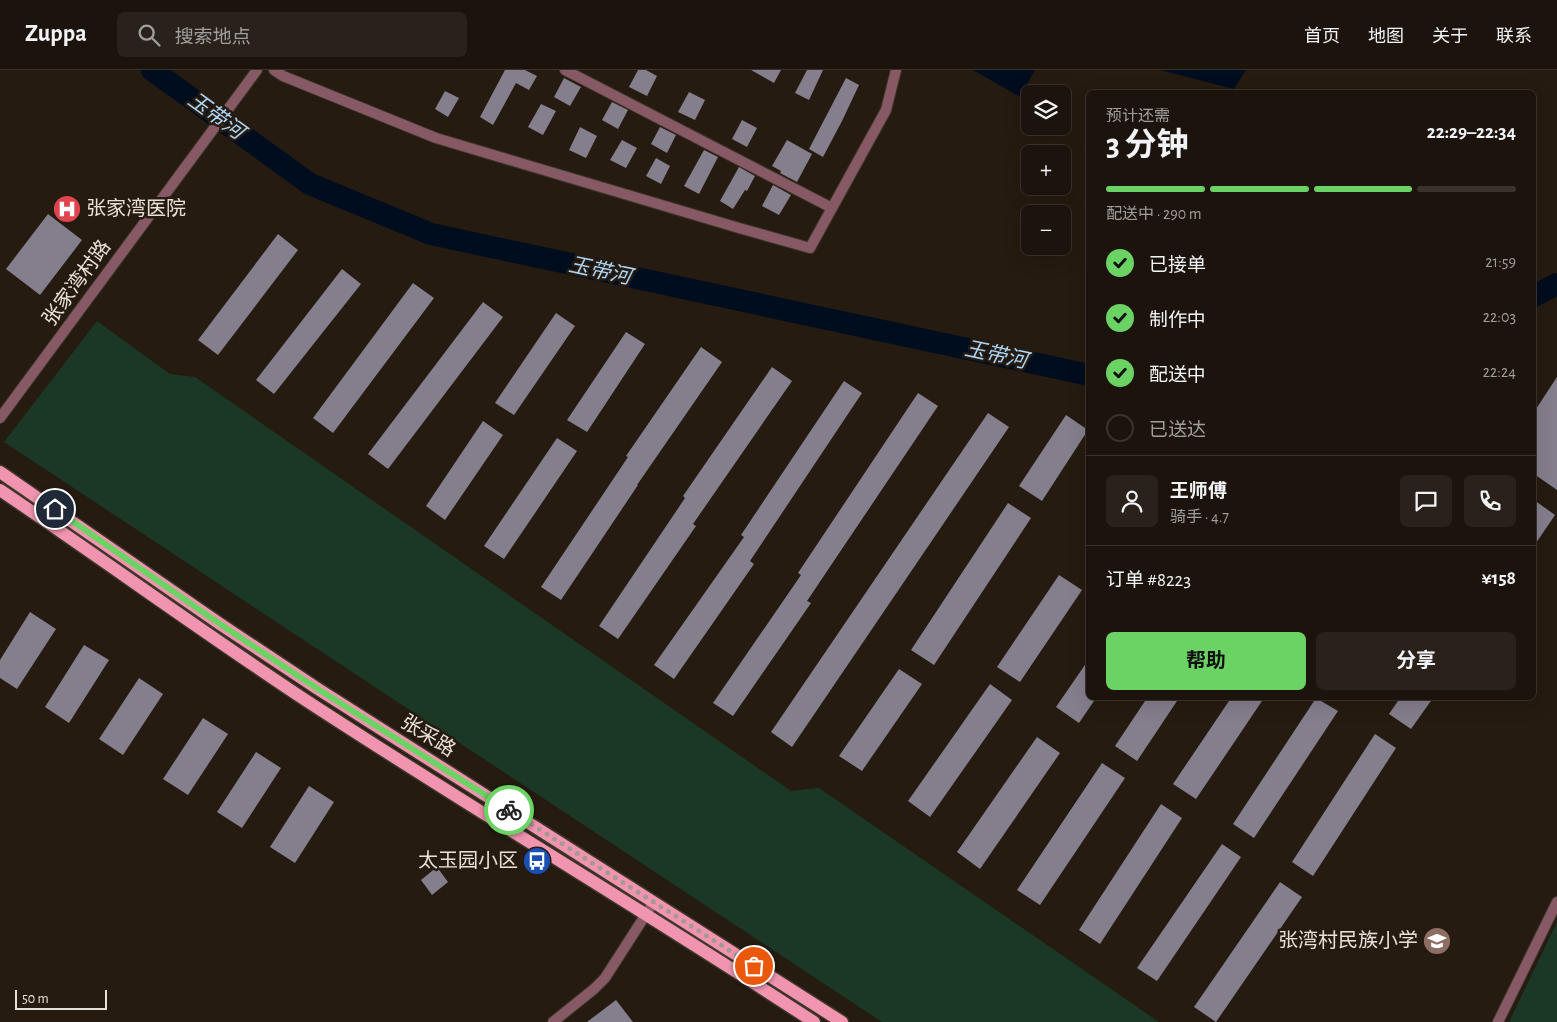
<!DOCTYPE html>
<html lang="zh">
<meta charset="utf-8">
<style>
:root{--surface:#1c140c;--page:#29211a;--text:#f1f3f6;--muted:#a09e9d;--line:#3a332d;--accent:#6bd363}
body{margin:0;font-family:"Alegreya Sans","Noto Sans SC",sans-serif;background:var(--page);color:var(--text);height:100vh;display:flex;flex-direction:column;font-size:19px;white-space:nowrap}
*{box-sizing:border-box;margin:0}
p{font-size:16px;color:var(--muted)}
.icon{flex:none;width:28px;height:28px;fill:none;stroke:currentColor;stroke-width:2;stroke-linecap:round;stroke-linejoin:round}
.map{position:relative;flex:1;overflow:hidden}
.details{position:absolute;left:1086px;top:20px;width:450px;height:610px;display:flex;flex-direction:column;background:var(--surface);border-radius:8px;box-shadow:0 5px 20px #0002,0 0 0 1px var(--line)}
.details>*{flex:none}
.fabs{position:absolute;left:1021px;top:15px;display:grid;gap:10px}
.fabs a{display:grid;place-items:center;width:50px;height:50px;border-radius:8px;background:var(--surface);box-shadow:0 5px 20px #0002,0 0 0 1px var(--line);font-size:25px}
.scale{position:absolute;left:15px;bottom:12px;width:92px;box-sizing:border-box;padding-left:5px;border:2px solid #e7e0d9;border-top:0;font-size:14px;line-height:18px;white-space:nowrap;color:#e7e0d9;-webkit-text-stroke:4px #251b10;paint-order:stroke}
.pin{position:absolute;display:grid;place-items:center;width:42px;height:42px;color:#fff;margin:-21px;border:2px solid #fff;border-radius:50%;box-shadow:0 1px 5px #0007}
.courier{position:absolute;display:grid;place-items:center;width:50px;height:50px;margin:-25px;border:4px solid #6bd363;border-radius:50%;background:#fff;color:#222;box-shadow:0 1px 6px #0007}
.head em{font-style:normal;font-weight:700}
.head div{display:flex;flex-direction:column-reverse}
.head{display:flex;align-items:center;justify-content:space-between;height:85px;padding:0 20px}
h1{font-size:32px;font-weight:700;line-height:38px}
.bar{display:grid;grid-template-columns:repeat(4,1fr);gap:8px 5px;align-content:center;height:60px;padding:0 20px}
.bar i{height:6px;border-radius:4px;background:var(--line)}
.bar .current{background:var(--accent)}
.bar p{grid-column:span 4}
.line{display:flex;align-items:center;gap:12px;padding:0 20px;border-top:1px solid var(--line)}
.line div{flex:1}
.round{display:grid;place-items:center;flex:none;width:52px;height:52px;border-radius:8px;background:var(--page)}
ol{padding:0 20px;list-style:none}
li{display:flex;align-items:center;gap:15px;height:55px}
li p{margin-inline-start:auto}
li .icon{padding:5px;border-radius:50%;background:var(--accent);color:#111;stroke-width:4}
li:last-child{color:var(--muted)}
li i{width:28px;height:28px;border:2px solid var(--line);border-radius:50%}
.cta{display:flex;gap:10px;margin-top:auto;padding:10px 20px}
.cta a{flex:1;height:58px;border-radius:8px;background:var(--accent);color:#111;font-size:20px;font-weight:700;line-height:58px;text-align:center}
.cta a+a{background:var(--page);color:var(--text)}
header{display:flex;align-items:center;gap:30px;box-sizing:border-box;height:70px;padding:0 25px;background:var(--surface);border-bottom:1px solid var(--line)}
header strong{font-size:24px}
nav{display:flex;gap:28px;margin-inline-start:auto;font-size:18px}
.search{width:350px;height:45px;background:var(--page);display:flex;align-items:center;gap:12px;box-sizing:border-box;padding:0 18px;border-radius:8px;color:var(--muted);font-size:19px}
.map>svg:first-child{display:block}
</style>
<header>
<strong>Zuppa</strong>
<div class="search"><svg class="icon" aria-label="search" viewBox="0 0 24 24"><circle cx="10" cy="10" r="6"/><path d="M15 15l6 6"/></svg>搜索地点</div>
<nav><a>首页</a><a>地图</a><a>关于</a><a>联系</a></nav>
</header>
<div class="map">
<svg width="1557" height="952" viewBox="0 0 1557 952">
<rect width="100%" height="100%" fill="#251b10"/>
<g fill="#1a3825">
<path d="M 97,251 L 170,304 L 195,307 L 791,721 L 819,718 L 1159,952 L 882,952 L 4,372 Z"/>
<path d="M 1557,852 L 1557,952 L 1509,952 Z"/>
</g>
<g fill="#000d1e">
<path d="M 973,0 L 1035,0 L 1020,27 Z"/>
<path d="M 1160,0 L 1246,0 L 1234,19 Z"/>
</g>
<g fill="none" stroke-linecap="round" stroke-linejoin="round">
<g stroke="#000d1e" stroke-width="22">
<path d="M 152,0 L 310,114 L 431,164 L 1089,305"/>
<path d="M 1534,226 L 1557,214"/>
</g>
</g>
<g fill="#857e8d">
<path d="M 505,0 L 525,0 L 537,6 L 529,20 L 516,13 L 493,55 L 480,47 Z"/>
<path d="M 638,0 L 646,0 L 657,6 L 647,26 L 629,17 Z"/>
<path d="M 751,0 L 781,0 L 774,13 Z"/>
<path d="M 807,0 L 823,0 L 809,30 L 795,23 Z"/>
<path d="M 564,8 L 581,17 L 570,36 L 554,27 Z"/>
<path d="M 846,8 L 859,15 L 842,51 L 823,87 L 809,79 Z"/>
<path d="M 445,21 L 459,28 L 448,47 L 435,39 Z"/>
<path d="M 689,22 L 705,30 L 695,50 L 678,42 Z"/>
<path d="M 612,32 L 628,40 L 618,59 L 602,50 Z"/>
<path d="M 541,34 L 556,41 L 543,65 L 528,57 Z"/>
<path d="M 742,50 L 757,58 L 747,77 L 732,69 Z"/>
<path d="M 580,57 L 597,66 L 586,88 L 569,80 Z"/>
<path d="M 660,57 L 676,65 L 667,83 L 651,74 Z"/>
<path d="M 622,70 L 637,78 L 626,98 L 610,90 Z"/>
<path d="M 787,70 L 812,84 L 797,112 L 780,103 L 781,101 L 772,96 Z"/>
<path d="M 704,80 L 718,87 L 699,124 L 684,116 Z"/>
<path d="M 656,88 L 670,96 L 661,114 L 646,106 Z"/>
<path d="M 739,97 L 755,106 L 747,121 L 745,120 L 733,139 L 720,131 Z"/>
<path d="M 773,115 L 791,125 L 779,145 L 762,136 Z"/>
<path d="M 48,144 L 82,170 L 40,225 L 6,199 Z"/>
<path d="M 278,164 L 298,180 L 218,285 L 198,270 Z"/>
<path d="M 342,199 L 361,214 L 274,324 L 256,310 Z"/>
<path d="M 413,213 L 434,228 L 333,363 L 313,348 Z"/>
<path d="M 483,232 L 503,247 L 388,399 L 368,384 Z"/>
<path d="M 556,243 L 575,256 L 514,345 L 495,333 Z"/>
<path d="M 626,262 L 645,274 L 587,362 L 567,350 Z"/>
<path d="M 701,277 L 722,292 L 637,415 L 638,415 L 561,530 L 541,517 L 628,387 L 626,386 Z"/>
<path d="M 772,297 L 792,311 L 693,454 L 696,456 L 618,569 L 599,556 L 685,428 L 683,426 Z"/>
<path d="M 1557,307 L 1557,420 L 1534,404 L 1534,342 Z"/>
<path d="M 844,311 L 862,323 L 750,491 L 754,494 L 674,609 L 654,595 L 744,467 L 741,465 Z"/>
<path d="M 918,323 L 938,336 L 807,531 L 811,533 L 733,646 L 713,633 L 801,505 L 798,503 Z"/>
<path d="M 988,343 L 1009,357 L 792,677 L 771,662 Z"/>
<path d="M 1066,345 L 1088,360 L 1042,431 L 1019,416 Z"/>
<path d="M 483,351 L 503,365 L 445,450 L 426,436 Z"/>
<path d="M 557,368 L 577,381 L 504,489 L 484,476 Z"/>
<path d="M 1534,430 L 1555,445 L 1534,476 Z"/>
<path d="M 1008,433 L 1031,448 L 934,595 L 911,580 Z"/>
<path d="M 1059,505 L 1082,520 L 1020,612 L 997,597 Z"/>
<path d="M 30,542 L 56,559 L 17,619 L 0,608 L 0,590 Z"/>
<path d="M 84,575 L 109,590 L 69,653 L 45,637 Z"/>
<path d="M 1089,589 L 1089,628 L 1096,628 L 1079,653 L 1056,637 Z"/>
<path d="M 899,599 L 922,614 L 862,701 L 839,686 Z"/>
<path d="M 139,608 L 163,624 L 123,685 L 99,669 Z"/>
<path d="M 990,614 L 1012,630 L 930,747 L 908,731 Z"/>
<path d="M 1147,628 L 1179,628 L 1137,691 L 1115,676 Z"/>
<path d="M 1231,628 L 1264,628 L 1196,729 L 1173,714 Z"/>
<path d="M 1316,628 L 1338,641 L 1254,768 L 1233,754 Z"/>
<path d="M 1400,628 L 1433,628 L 1411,659 L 1389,644 Z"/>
<path d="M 203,648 L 228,664 L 188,725 L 163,709 Z"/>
<path d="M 1375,664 L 1396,678 L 1313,806 L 1292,792 Z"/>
<path d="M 1037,667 L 1060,683 L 980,799 L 957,782 Z"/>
<path d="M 256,682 L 281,698 L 242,758 L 217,742 Z"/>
<path d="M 1102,693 L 1125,708 L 1040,835 L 1017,820 Z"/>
<path d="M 309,716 L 334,732 L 295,793 L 270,777 Z"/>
<path d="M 1161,734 L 1182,748 L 1100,874 L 1079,860 Z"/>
<path d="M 1222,774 L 1241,787 L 1157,911 L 1137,898 Z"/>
<path d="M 437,797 L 448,812 L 432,825 L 421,810 Z"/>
<path d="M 1280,812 L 1302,827 L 1216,952 L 1194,937 Z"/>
<path d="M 616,930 L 633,952 L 587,952 Z"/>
</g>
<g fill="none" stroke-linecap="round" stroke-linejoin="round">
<defs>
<g id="minor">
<path d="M 274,0 L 283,6 L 436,68 L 739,158 L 810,178 L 886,40 L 896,0"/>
<path d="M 565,0 L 832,138"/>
<path d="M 0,348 L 257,0"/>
<path d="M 553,952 L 594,919 L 605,908 L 650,838"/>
<path d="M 1498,952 L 1557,832"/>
</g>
<g id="primary">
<path d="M 0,402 L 220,554 L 318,619 L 842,952"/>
<path d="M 0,420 C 104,490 205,564 310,633 C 477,742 648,843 814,952"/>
</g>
</defs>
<use href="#minor" stroke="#40372c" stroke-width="12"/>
<use href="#primary" stroke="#40372c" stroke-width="15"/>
<use href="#minor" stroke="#865965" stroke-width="10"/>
<use href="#primary" stroke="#f194af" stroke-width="12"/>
</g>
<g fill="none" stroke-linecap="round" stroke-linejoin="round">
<path stroke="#a39b93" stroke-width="5" stroke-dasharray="0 9" d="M 509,740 L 754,896"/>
<path stroke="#6bd363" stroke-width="6" d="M 55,439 L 220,554 L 318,619 L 509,740"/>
</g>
<defs>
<symbol id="hospital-disc" viewBox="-11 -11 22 22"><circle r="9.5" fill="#e0444e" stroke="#251b10"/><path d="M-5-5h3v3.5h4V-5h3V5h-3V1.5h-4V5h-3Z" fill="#fff"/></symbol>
<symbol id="bus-disc" viewBox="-11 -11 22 22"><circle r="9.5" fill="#1a4fb4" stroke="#251b10"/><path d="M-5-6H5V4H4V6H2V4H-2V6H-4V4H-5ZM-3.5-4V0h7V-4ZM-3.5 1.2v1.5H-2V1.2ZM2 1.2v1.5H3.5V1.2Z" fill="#fff"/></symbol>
<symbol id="school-disc" viewBox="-11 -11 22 22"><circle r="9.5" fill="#8d6e63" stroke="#251b10"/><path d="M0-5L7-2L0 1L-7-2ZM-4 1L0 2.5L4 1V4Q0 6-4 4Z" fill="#fff"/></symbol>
</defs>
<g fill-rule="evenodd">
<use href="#hospital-disc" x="51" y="123" width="32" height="32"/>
<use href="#bus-disc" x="521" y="775" width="32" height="32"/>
<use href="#school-disc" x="1421" y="855" width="32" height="32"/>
</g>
<g text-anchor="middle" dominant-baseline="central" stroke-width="5" stroke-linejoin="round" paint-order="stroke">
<g font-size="20" fill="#e7e0d9" stroke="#251b10" text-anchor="end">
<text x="86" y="139" text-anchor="start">张家湾医院</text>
<text x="518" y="791">太玉园小区</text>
<text x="1418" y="871">张湾村民族小学</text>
</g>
<g font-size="20" fill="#e7e0d9" stroke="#251b10">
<text transform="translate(77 213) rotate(-54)">张家湾村路</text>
<text transform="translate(428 666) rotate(32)">张采路</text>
</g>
<g font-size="21" font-style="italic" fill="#abd4f5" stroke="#251b10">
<text transform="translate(216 46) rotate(36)">玉带河</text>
<text transform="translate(600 201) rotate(12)">玉带河</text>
<text transform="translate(996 285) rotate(12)">玉带河</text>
</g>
</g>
</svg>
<div class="fabs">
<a><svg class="icon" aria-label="layers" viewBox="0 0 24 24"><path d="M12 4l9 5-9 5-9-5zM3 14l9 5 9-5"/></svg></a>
<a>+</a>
<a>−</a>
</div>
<div class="scale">50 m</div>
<div class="pin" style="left:754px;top:896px;background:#ea580c"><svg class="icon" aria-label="bag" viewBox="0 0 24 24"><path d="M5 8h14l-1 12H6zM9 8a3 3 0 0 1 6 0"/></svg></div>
<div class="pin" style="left:55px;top:439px;background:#1f2937"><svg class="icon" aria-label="home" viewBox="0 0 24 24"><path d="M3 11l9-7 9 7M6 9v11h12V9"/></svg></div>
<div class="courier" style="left:509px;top:740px"><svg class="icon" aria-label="bike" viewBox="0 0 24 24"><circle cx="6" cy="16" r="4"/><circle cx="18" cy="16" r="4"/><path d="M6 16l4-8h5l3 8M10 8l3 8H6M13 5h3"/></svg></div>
<section class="details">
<div class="head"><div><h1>3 分钟</h1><p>预计还需</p></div><em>22:29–22:34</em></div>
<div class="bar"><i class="current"></i><i class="current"></i><i class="current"></i><i></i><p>配送中 · 290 m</p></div>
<ol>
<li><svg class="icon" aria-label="check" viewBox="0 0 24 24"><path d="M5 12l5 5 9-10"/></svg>已接单<p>21:59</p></li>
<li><svg class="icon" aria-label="check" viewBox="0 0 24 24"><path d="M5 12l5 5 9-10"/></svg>制作中<p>22:03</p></li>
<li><svg class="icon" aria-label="check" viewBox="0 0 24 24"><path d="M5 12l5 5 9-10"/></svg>配送中<p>22:24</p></li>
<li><i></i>已送达</li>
</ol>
<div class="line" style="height:90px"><a class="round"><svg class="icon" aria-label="person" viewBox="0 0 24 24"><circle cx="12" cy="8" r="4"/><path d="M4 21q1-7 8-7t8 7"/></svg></a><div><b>王师傅</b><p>骑手 · 4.7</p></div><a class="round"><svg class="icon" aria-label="chat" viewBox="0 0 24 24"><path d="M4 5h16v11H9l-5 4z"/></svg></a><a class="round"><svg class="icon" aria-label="phone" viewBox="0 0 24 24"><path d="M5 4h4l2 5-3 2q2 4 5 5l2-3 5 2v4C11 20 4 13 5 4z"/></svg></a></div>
<div class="line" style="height:65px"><div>订单 #8223</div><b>¥158</b></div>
<div class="cta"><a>帮助</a><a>分享</a></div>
</section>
</div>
